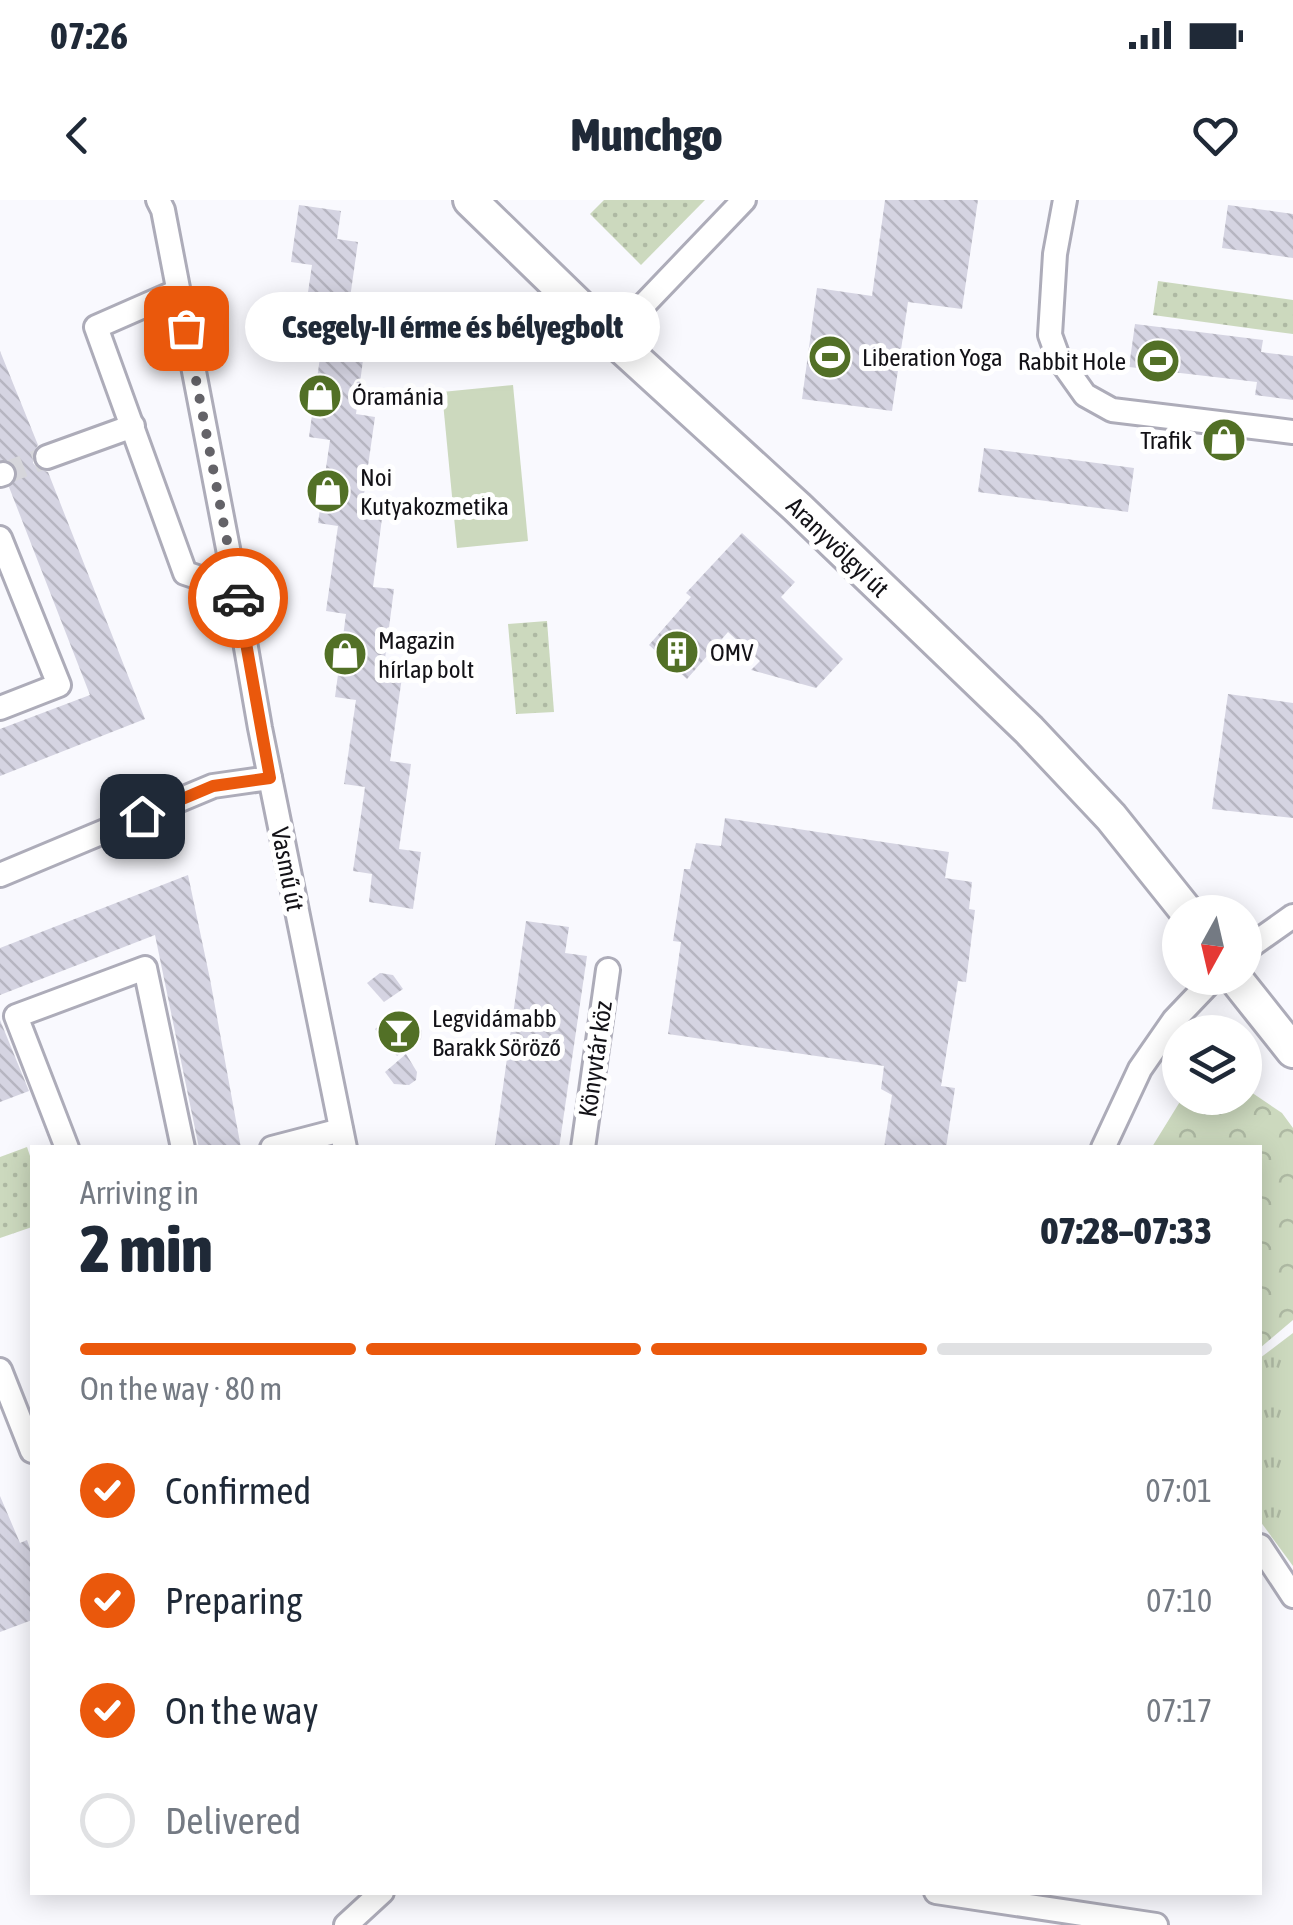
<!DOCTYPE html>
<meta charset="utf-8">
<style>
:root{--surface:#fff;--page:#f2f2f3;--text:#1f2937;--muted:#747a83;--line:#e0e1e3;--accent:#ea580c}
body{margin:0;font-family:"Asap Condensed",sans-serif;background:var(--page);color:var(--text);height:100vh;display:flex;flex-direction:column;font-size:38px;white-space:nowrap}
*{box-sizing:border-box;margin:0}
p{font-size:32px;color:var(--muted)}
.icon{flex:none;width:55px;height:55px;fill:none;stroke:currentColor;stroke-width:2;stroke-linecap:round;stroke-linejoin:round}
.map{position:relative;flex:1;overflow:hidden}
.details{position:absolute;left:30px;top:945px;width:1232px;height:750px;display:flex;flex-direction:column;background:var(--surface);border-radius:0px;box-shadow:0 5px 25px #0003}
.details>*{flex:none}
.needle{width:65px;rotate:188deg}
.buttons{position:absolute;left:1162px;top:695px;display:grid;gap:20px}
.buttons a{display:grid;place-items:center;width:100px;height:100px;border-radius:50%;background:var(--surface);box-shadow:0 5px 25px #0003;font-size:50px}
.pin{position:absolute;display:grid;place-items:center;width:85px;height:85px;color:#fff;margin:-42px;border-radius:20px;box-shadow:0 5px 15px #0006}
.courier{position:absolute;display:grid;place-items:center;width:100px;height:100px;margin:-50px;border:8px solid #ea580c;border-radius:50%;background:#fff;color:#222;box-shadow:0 2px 12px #0007}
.bubble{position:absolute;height:70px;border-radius:35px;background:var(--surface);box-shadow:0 5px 25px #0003;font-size:32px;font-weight:800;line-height:70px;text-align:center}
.summary em{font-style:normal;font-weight:800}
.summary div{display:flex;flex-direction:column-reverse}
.summary{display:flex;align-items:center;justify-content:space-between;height:170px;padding:0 50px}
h1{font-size:65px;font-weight:800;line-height:75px}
.bar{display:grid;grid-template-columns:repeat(4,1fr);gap:15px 10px;align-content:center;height:120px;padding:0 50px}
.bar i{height:12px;border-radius:8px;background:var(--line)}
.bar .selected{background:var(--accent)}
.bar p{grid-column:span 4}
ol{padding:0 50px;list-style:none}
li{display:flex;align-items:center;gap:30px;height:110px}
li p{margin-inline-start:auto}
li .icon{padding:10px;border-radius:50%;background:var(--accent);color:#fff;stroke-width:4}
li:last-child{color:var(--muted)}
li i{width:55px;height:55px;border:5px solid var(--line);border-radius:50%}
.status{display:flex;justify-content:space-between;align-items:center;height:70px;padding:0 50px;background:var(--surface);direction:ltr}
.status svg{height:28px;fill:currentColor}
header{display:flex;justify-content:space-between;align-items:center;height:130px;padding:0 50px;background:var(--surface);font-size:45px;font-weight:800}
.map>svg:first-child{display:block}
</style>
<div class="status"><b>07:26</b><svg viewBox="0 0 49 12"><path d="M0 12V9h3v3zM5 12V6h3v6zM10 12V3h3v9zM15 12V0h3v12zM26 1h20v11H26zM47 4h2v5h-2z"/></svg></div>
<header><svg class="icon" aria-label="back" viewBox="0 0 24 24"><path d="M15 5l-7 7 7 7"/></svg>Munchgo<svg class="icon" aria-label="heart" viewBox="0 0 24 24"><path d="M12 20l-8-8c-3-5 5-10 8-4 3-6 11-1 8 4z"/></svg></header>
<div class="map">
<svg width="1293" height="1725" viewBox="0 0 1293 1725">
<defs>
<pattern id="grass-tufts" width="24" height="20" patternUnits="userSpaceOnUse" patternTransform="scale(2.5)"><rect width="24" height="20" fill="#ccd9be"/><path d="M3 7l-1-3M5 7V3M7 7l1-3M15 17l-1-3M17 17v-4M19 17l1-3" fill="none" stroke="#aeb9a3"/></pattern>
<pattern id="forest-crowns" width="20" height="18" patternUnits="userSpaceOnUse" patternTransform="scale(2.5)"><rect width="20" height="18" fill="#ccd9be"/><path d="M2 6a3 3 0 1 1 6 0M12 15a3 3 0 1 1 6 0" fill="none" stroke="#aeb9a3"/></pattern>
<pattern id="park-dots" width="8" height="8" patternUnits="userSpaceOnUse" patternTransform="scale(2.5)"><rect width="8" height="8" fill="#ccd9be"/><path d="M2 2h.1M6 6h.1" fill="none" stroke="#aeb9a3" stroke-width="1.8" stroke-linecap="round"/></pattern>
<pattern id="building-back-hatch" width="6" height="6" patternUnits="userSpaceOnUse" patternTransform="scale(2.5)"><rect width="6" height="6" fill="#d5d4e2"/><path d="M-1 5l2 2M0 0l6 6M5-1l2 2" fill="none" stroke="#b6b5c1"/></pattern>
</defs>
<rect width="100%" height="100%" fill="#f9f9fe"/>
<path fill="url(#grass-tufts)" d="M 1293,1133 L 1293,1366 L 1260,1321 L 1260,1158 Z"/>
<path fill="url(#forest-crowns)" d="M 1245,888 L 1282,913 L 1293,928 L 1293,1120 L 1260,1148 L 1260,948 L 1152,947 L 1181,900 L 1187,898 L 1245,898 Z"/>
<g fill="url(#park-dots)">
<path d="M 604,0 L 705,0 L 641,65 L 590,14 Z"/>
<path d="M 1158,81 L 1293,100 L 1293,134 L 1153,115 Z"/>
<path d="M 547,421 L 554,512 L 516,514 L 508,424 Z"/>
<path d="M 27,947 L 32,962 L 32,1027 L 0,1038 L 0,957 Z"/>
</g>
<path fill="#ccd9be" d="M 513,185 L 528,341 L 457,348 L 442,192 Z"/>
<g fill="url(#building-back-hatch)">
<path d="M 885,0 L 978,0 L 962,109 L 908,102 L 892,211 L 802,199 L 817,88 L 872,96 Z"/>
<path d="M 299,5 L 341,11 L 337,39 L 358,42 L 346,126 L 367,129 L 356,214 L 375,217 L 363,301 L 384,303 L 373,387 L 394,389 L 383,474 L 402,477 L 390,561 L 411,564 L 399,649 L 421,652 L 413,709 L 369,702 L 372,674 L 353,671 L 365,587 L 344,584 L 356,500 L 335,497 L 346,414 L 326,411 L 338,326 L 318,323 L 330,240 L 309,237 L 321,150 L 300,147 L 312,65 L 291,62 Z"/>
<path d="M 1228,5 L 1293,14 L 1293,58 L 1222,48 Z"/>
<path d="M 1135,124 L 1263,140 L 1261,152 L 1293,156 L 1293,200 L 1255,195 L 1257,182 L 1129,167 Z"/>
<path d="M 0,151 L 38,245 L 33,253 L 33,263 L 38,269 L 48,272 L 145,519 L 0,576 L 0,529 L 90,495 L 9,287 L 17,278 L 17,268 L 12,262 L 0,260 Z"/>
<path d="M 984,248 L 1134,268 L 1128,312 L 978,292 Z"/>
<path d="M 742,333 L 795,382 L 781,397 L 843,459 L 816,488 L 751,470 L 760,461 L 728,432 L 687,479 L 649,445 L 691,397 L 686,393 Z"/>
<path d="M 1228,494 L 1293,503 L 1293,618 L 1212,609 Z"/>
<path d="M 725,618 L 949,652 L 945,678 L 972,682 L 969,709 L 975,710 L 966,782 L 958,781 L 941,886 L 955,888 L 946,948 L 884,948 L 892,895 L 881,889 L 884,866 L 668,834 L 681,742 L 673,741 L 684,669 L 690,669 L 696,643 L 721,646 Z"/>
<path d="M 188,675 L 210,779 L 241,948 L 199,948 L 155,735 L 0,795 L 0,748 Z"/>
<path d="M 526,721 L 569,727 L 565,753 L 587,756 L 559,948 L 495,945 Z"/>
<path d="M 380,773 L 393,775 L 403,789 L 384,802 L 367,783 Z"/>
<path d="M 389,819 L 417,823 L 422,831 L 421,839 L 397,856 L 375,829 Z"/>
<path d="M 0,820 L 29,891 L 0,902 Z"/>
<path d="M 406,854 L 417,872 L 416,880 L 409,885 L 394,884 L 385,872 Z"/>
<path d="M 0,1296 L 20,1343 L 27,1340 L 32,1354 L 32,1420 L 0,1432 Z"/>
</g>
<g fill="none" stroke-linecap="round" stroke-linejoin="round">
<path stroke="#d6d6db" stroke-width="22" stroke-dasharray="22 11" stroke-linecap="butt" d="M 3,274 L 47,257"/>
<defs>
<g id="street">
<path d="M 158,0 L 163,10 L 236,390 L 260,528 L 345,948"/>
<path d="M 1065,0 L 1055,54 L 1050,135 L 1058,157 L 1085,195 L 1112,210 L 1293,232"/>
<path d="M 178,91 L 96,127 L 185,373 L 236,390"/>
<path d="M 612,138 L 744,0"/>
<path d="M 47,257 L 133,226"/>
<path d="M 0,275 L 3,274"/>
<path d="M 0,338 L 59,485 L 0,508"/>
<path d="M 0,675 L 213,586 L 270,578"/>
<path d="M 1245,750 L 1293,716"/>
<path d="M 67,948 L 16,816 L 145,768 L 183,948"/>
<path d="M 272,948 L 341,930"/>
<path d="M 583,948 L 608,770"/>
<path d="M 1103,948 L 1140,869 L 1174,820 L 1214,778"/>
<path d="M 0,1170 L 32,1251"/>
<path d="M 1260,1346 L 1293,1396"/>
<path d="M 936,1692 L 1156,1725"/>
<path d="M 346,1725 L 382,1692"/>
</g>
<g id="secondary">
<path d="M 470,0 L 612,138 L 797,307 L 1029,530 L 1111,617 L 1187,712"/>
<path d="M 1235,778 L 1293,851"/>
</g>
</defs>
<use href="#street" stroke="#adacb9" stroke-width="28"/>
<use href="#secondary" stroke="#adacb9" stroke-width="38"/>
<use href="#street" stroke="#fff" stroke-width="22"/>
<use href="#secondary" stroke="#fff" stroke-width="32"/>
</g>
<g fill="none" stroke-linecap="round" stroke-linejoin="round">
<path stroke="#646368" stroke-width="10" stroke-dasharray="0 18" d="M 186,128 L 238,398"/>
<path stroke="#ea580c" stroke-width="12" d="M 142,616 L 213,586 L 270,578 L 238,398"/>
</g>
<defs>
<symbol id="stadium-disc" viewBox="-11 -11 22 22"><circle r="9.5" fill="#527026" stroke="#fff"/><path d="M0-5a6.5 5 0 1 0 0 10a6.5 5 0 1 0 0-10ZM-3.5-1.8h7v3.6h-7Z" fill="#fff"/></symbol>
<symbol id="shop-disc" viewBox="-11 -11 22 22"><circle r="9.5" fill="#527026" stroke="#fff"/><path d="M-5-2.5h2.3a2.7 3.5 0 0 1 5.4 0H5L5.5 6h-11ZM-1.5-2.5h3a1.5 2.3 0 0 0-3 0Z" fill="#fff"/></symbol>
<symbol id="building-disc" viewBox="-11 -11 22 22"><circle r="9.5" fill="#527026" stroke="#fff"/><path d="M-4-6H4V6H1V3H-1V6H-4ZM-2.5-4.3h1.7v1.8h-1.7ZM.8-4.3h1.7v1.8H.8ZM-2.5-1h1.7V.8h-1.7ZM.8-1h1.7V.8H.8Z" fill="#fff"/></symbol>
<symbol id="bar-disc" viewBox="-11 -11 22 22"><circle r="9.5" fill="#527026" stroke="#fff"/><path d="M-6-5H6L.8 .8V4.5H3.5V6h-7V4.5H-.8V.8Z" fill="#fff"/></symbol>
</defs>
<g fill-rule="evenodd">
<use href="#stadium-disc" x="805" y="132" width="50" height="50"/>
<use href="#stadium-disc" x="1133" y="136" width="50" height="50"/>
<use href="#shop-disc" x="295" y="171" width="50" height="50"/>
<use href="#shop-disc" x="1199" y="215" width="50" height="50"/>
<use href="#shop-disc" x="303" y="266" width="50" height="50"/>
<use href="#building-disc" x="652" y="427" width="50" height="50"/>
<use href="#shop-disc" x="320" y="429" width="50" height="50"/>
<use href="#bar-disc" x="374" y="807" width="50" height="50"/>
</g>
<g text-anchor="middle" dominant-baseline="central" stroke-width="10" stroke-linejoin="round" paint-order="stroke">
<g font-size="25" fill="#131217" stroke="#fff" text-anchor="start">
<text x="862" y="157">Liberation Yoga</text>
<text x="1126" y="161" text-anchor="end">Rabbit Hole</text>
<text x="352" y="196">Óramánia</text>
<text x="1192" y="240" text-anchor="end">Trafik</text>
<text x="360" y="277">Noi<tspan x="360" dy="29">Kutyakozmetika</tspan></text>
<text x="378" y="440">Magazin<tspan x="378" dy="29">hírlap bolt</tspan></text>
<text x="710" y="452">OMV</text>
<text x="432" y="818">Legvidámabb<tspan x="432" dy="29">Barakk Söröző</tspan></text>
</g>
<g font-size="25" fill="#131217" stroke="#fff">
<text transform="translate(838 347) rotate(44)">Aranyvölgyi út</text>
<text transform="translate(288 669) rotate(79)">Vasmű út</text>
<text transform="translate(595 859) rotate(-82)">Könyvtár köz</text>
</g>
</g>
</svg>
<div class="buttons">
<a><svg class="needle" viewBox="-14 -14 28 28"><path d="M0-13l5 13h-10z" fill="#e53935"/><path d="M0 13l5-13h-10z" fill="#747a83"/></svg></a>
<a><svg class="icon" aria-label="layers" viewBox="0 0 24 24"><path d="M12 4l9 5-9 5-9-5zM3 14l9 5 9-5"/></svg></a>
</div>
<div class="pin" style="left:186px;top:128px;background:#ea580c"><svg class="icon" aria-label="bag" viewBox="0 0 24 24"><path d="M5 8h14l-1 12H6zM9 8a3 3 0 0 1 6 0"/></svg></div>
<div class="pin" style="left:142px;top:616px;background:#1f2937"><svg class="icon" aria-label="home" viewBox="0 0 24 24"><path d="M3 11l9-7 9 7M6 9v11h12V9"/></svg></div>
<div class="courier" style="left:238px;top:398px"><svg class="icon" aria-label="car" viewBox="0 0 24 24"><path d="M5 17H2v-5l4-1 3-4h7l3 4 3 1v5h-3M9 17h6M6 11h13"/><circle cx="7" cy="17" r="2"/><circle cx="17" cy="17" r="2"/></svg></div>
<div class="bubble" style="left:245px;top:92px;width:415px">Csegely-II érme és bélyegbolt</div>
<section class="details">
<div class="summary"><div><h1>2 min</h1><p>Arriving in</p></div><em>07:28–07:33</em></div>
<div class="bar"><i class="selected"></i><i class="selected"></i><i class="selected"></i><i></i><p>On the way · 80 m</p></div>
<ol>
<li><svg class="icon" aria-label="check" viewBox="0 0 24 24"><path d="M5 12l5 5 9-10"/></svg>Confirmed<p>07:01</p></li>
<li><svg class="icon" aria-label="check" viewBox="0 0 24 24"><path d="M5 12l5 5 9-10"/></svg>Preparing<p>07:10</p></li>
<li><svg class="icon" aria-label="check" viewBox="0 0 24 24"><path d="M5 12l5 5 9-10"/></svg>On the way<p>07:17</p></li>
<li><i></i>Delivered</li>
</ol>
</section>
</div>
